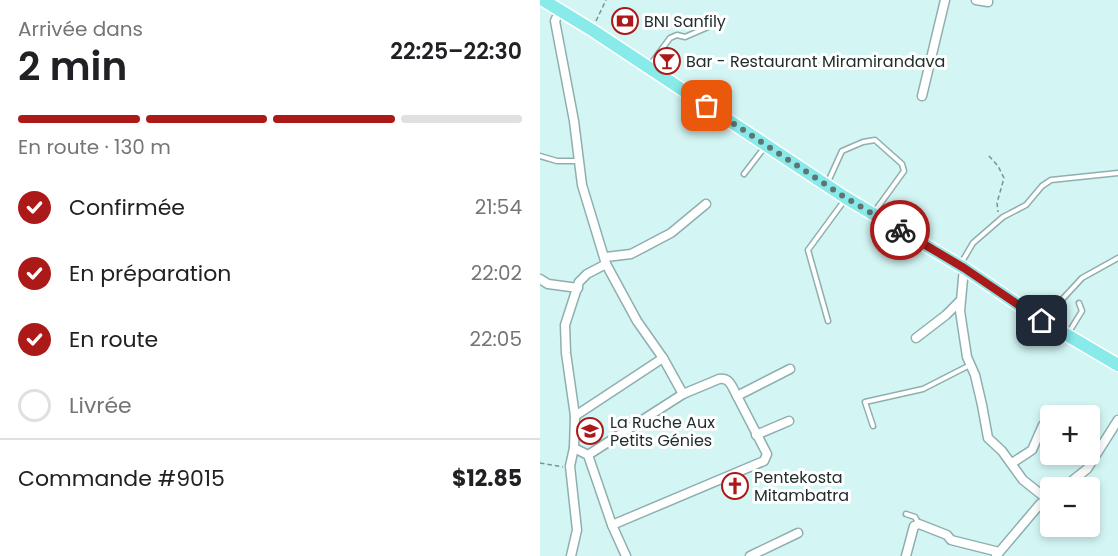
<!DOCTYPE html>
<html lang="fr">
<meta charset="utf-8">
<style>
:root{--surface:#fff;--page:#f6f6f6;--text:#202124;--muted:#757577;--line:#e0e0e0;--accent:#ab1918}
body{margin:0;font-family:Poppins,sans-serif;background:var(--page);color:var(--text);height:100vh;display:flex;flex-direction:column;font-size:22px;white-space:nowrap}
*{box-sizing:border-box;margin:0}
p{font-size:20px;color:var(--muted)}
.icon{flex:none;width:33px;height:33px;fill:none;stroke:currentColor;stroke-width:2;stroke-linecap:round;stroke-linejoin:round}
.map{position:relative;flex:1;overflow:hidden}
.sheet{display:flex;flex-direction:column;background:var(--surface);width:540px}
.sheet>*{flex:none}
.tools{position:absolute;left:500px;top:405px;display:grid;gap:12px}
.tools a{display:grid;place-items:center;width:60px;height:60px;border-radius:6px;background:var(--surface);box-shadow:0 3px 9px #0003;font-size:30px}
.pin{position:absolute;display:grid;place-items:center;width:51px;height:51px;color:#fff;margin:-26px;border-radius:12px;box-shadow:0 3px 9px #0006}
.courier{position:absolute;display:grid;place-items:center;width:60px;height:60px;margin:-30px;border:4px solid #ab1918;border-radius:50%;background:#fff;color:#222;box-shadow:0 2px 8px #0007}
.headline em{font-style:normal;font-weight:600}
.headline div{display:flex;flex-direction:column-reverse}
.headline{display:flex;align-items:center;justify-content:space-between;height:102px;padding:0 18px}
h1{font-size:39px;font-weight:600;line-height:45px}
.bar{display:grid;grid-template-columns:repeat(4,1fr);gap:9px 6px;align-content:center;height:72px;padding:0 18px}
.bar i{height:8px;border-radius:4px;background:var(--line)}
.bar .on{background:var(--accent)}
.bar p{grid-column:span 4}
.line{display:flex;align-items:center;gap:15px;padding:0 18px;border-top:2px solid var(--line)}
.line div{flex:1}
ol{padding:0 18px;list-style:none}
li{display:flex;align-items:center;gap:18px;height:66px}
li p{margin-inline-start:auto}
li .icon{padding:6px;border-radius:50%;background:var(--accent);color:#fff;stroke-width:4}
li:last-child{color:var(--muted)}
li i{width:33px;height:33px;border:3px solid var(--line);border-radius:50%}
main{display:flex;flex:1;min-height:0}
.map>svg:first-child{display:block}
</style>
<main>
<section class="sheet">
<div class="headline"><div><h1>2 min</h1><p>Arrivée dans</p></div><em>22:25–22:30</em></div>
<div class="bar"><i class="on"></i><i class="on"></i><i class="on"></i><i></i><p>En route · 130 m</p></div>
<ol>
<li><svg class="icon" aria-label="check" viewBox="0 0 24 24"><path d="M5 12l5 5 9-10"/></svg>Confirmée<p>21:54</p></li>
<li><svg class="icon" aria-label="check" viewBox="0 0 24 24"><path d="M5 12l5 5 9-10"/></svg>En préparation<p>22:02</p></li>
<li><svg class="icon" aria-label="check" viewBox="0 0 24 24"><path d="M5 12l5 5 9-10"/></svg>En route<p>22:05</p></li>
<li><i></i>Livrée</li>
</ol>
<div class="line" style="height:78px"><div>Commande #9015</div><b>$12.85</b></div>
</section>
<div class="map">
<svg width="578" height="556" viewBox="0 0 578 556">
<rect width="100%" height="100%" fill="#d3f6f5"/>
<g fill="none" stroke-linecap="round" stroke-linejoin="round">
<defs>
<g id="service">
<path d="M 110,65 L 130,38 L 137,35 L 145,37 L 182,21"/>
<path d="M 0,156 L 17,161 L 37,161"/>
<path d="M 204,174 L 224,148"/>
<path d="M 287,184 L 302,151 L 323,142 L 335,140 L 362,164 L 364,171 L 335,211"/>
<path d="M 423,263 L 423,260 L 433,243 L 463,217 L 486,205 L 502,186 L 511,180 L 578,173"/>
<path d="M 505,318 L 542,278 L 578,258"/>
<path d="M 288,321 L 268,250 L 304,201"/>
<path d="M 529,332 L 542,311 L 539,303"/>
<path d="M 333,426 L 325,402 L 383,389 L 430,365"/>
<path d="M 366,514 L 375,517 L 379,524"/>
</g>
<g id="minor">
<path d="M 436,0 L 448,2"/>
<path d="M 20,10 L 15,21 L 34,121 L 42,185 L 66,264 L 47,274 L 39,282 L 25,325 L 26,353 L 35,416 L 34,448 L 30,466 L 37,530 L 31,556"/>
<path d="M 382,96 L 405,0"/>
<path d="M 66,257 L 91,254 L 131,233 L 166,204"/>
<path d="M 66,264 L 97,321 L 123,358 L 143,394"/>
<path d="M 424,268 L 420,311 L 427,357 L 435,375 L 442,405 L 448,438 L 462,451 L 483,480 L 507,499"/>
<path d="M 0,279 L 8,284 L 38,288"/>
<path d="M 376,338 L 406,315 L 420,301"/>
<path d="M 35,416 L 123,358"/>
<path d="M 216,435 L 249,421"/>
<path d="M 34,448 L 48,455 L 72,525 L 86,556"/>
<path d="M 48,455 L 143,394 L 179,379 C 190,377 192,387 197,396 L 250,369"/>
<path d="M 472,463 L 492,450 L 503,425"/>
<path d="M 523,488 L 547,469 L 578,420"/>
<path d="M 72,525 L 224,461 L 227,454 L 197,396"/>
<path d="M 210,556 L 258,533"/>
<path d="M 366,556 L 374,526 L 379,524 L 407,535 L 411,540 L 459,552"/>
<path d="M 456,556 L 500,504 L 510,497"/>
</g>
<path id="primary" d="M 3,0 L 52,30 L 306,198 L 424,268 L 498,318 L 578,365"/>
</defs>
<use href="#service" stroke="#8fafaf" stroke-width="7"/>
<use href="#minor" stroke="#8fafaf" stroke-width="11"/>
<use href="#primary" stroke="#fff" stroke-width="15"/>
<g stroke="#7a9291" stroke-width="1.5" stroke-dasharray="4.5 3" stroke-linecap="butt">
<path d="M 56,21 L 66,0"/>
<path d="M 449,156 L 458,166 L 464,178 L 457,203 L 458,212"/>
<path d="M 0,463 L 23,467"/>
</g>
<use href="#service" stroke="#fff" stroke-width="4"/>
<use href="#minor" stroke="#fff" stroke-width="8"/>
<use href="#primary" stroke="#88eae9" stroke-width="12"/>
</g>
<g fill="none" stroke-linecap="round" stroke-linejoin="round">
<path stroke="#5f7474" stroke-width="6" stroke-dasharray="0 10.8" d="M 167,106 L 306,198 L 360,230"/>
<path stroke="#ab1918" stroke-width="8" d="M 360,230 L 424,268 L 502,321"/>
</g>
<defs>
<symbol id="bank-ring" viewBox="-11 -11 22 22"><circle r="9.5" fill="#fff" stroke="#ab1918" stroke-width="1.5"/><path d="M-6-4H6V4H-6ZM0-2.3a2.3 2.3 0 1 0 0 4.6a2.3 2.3 0 1 0 0-4.6Z" fill="#ab1918"/></symbol>
<symbol id="bar-ring" viewBox="-11 -11 22 22"><circle r="9.5" fill="#fff" stroke="#ab1918" stroke-width="1.5"/><path d="M-6-5H6L.8 .8V4.5H3.5V6h-7V4.5H-.8V.8Z" fill="#ab1918"/></symbol>
<symbol id="school-ring" viewBox="-11 -11 22 22"><circle r="9.5" fill="#fff" stroke="#ab1918" stroke-width="1.5"/><path d="M0-5L7-2L0 1L-7-2ZM-4 1L0 2.5L4 1V4Q0 6-4 4Z" fill="#ab1918"/></symbol>
<symbol id="church-ring" viewBox="-11 -11 22 22"><circle r="9.5" fill="#fff" stroke="#ab1918" stroke-width="1.5"/><path d="M-1.2-6h2.4v3.5h3.3v2.4h-3.3V6h-2.4V-.1h-3.3v-2.4h3.3Z" fill="#ab1918"/></symbol>
</defs>
<g fill-rule="evenodd">
<use href="#bank-ring" x="70" y="6" width="30" height="30"/>
<use href="#bar-ring" x="112" y="46" width="30" height="30"/>
<use href="#school-ring" x="35" y="416" width="30" height="30"/>
<use href="#church-ring" x="180" y="471" width="30" height="30"/>
</g>
<g text-anchor="middle" dominant-baseline="central" stroke-width="6" stroke-linejoin="round" paint-order="stroke">
<g font-size="16" fill="#212e2e" stroke="#fff" text-anchor="start">
<text x="104" y="21">BNI Sanfily</text>
<text x="146" y="61">Bar - Restaurant Miramirandava</text>
<text x="70" y="422">La Ruche Aux<tspan x="70" dy="18">Petits Génies</tspan></text>
<text x="214" y="477">Pentekosta<tspan x="214" dy="18">Mitambatra</tspan></text>
</g>
</g>
</svg>
<div class="tools">
<a>+</a>
<a>−</a>
</div>
<div class="pin" style="left:167px;top:106px;background:#ea580c"><svg class="icon" aria-label="bag" viewBox="0 0 24 24"><path d="M5 8h14l-1 12H6zM9 8a3 3 0 0 1 6 0"/></svg></div>
<div class="pin" style="left:502px;top:321px;background:#1f2937"><svg class="icon" aria-label="home" viewBox="0 0 24 24"><path d="M3 11l9-7 9 7M6 9v11h12V9"/></svg></div>
<div class="courier" style="left:360px;top:230px"><svg class="icon" aria-label="bike" viewBox="0 0 24 24"><circle cx="6" cy="16" r="4"/><circle cx="18" cy="16" r="4"/><path d="M6 16l4-8h5l3 8M10 8l3 8H6M13 5h3"/></svg></div>
</div>
</main>
